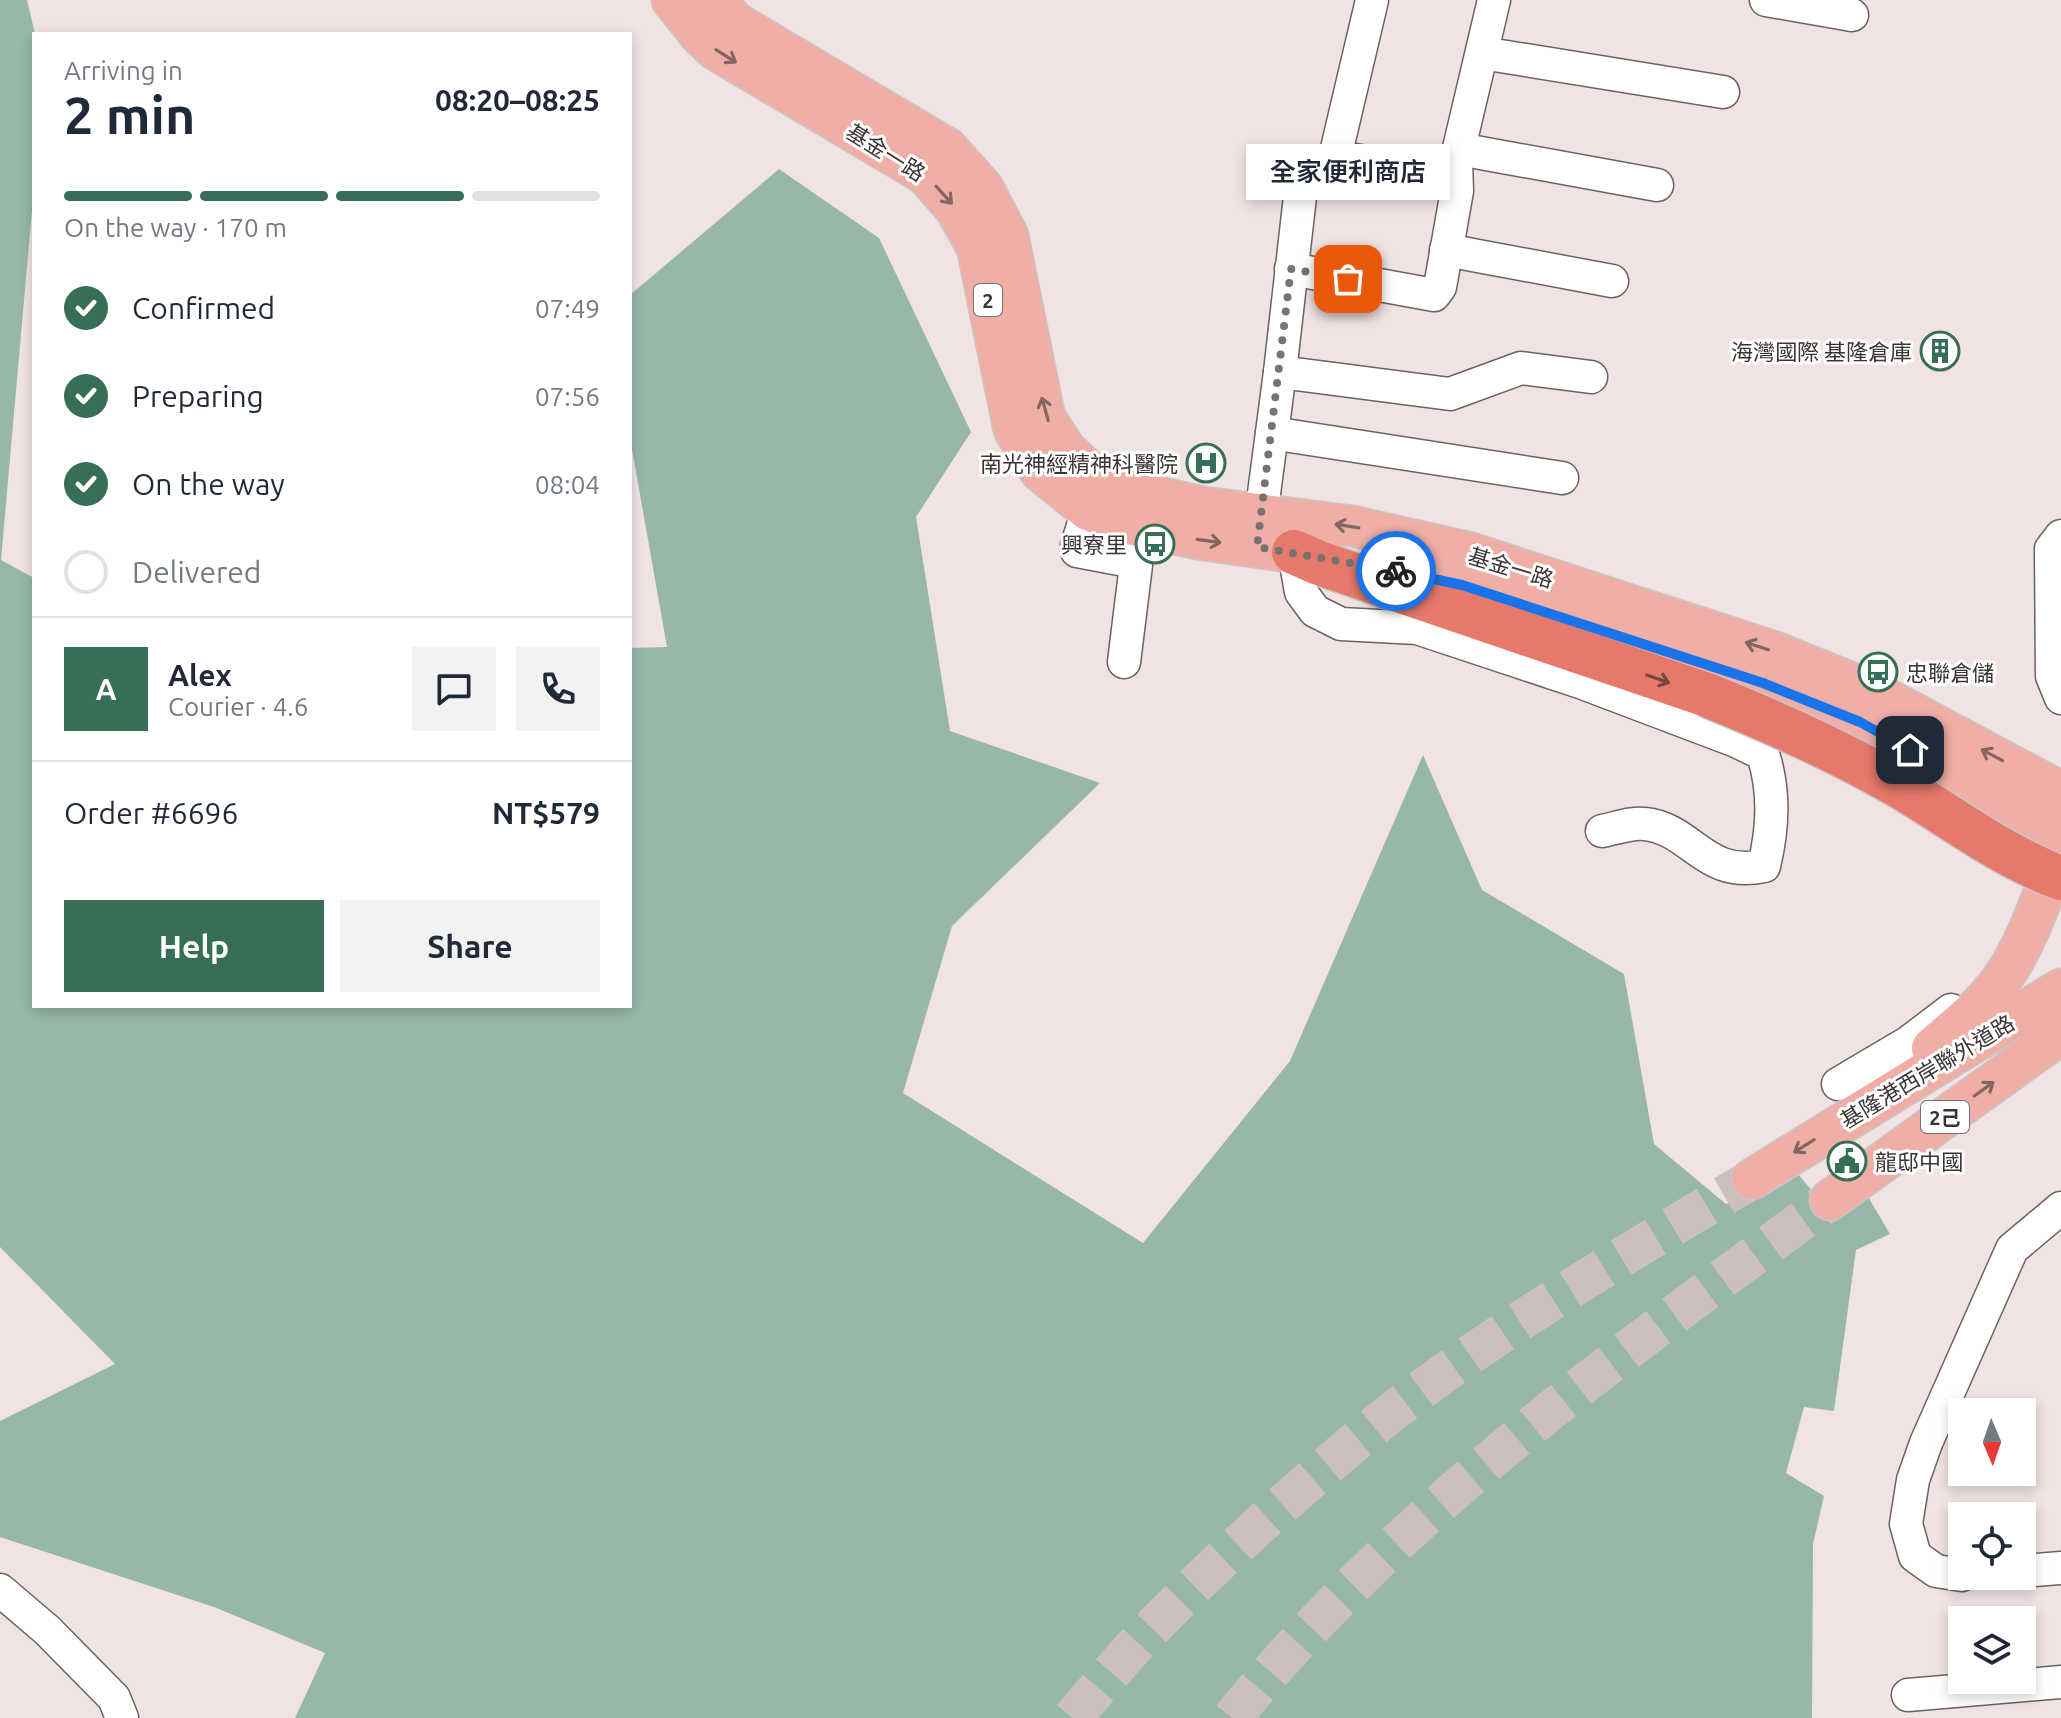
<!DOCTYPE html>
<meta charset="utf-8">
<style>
:root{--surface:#fff;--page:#f2f2f3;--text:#1f2937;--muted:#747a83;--line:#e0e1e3;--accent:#366e56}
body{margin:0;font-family:Ubuntu,"Noto Sans TC",sans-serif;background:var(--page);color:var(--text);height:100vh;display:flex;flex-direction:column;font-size:30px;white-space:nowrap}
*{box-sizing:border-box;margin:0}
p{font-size:26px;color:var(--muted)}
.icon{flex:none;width:44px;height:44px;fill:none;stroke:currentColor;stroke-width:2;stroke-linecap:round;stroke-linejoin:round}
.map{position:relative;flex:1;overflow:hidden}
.sheet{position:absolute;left:32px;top:32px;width:600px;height:976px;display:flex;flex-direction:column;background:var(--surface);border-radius:0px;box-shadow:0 4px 12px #0003}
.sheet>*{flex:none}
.needle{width:52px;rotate:178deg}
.fabs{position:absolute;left:1948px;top:1398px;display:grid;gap:16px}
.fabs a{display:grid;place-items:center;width:88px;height:88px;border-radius:0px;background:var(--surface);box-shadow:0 4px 12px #0003;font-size:40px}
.pin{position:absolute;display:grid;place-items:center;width:68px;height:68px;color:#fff;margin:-34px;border-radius:16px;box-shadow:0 4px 12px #0006}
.courier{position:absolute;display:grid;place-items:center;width:80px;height:80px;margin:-40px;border:6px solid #1a73e8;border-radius:50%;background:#fff;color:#222;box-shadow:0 2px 10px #0007}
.bubble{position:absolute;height:56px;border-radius:0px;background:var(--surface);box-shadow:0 4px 12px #0003;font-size:26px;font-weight:600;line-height:56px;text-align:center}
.headline em{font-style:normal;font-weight:600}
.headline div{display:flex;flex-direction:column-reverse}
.headline{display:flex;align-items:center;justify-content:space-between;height:136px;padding:0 32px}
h1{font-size:52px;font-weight:600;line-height:60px}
.bar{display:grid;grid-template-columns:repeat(4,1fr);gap:12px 8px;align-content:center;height:96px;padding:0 32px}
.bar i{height:10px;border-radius:6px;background:var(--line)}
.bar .active{background:var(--accent)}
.bar p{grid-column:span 4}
.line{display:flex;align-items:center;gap:20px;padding:0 32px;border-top:2px solid var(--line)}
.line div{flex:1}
.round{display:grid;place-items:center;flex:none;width:84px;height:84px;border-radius:0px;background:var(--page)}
ol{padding:0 32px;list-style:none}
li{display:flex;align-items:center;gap:24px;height:88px}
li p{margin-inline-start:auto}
li .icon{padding:8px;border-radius:50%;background:var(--accent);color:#fff;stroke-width:4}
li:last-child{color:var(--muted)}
li i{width:44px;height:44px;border:4px solid var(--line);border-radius:50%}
.button{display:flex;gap:16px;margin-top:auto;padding:16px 32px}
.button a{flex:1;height:92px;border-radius:0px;background:var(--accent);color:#fff;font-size:32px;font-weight:600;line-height:92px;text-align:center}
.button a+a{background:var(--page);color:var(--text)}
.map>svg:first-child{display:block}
</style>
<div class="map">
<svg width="2061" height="1718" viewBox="0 0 2061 1718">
<rect width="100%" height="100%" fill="#f1e3e1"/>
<path fill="#97b8a8" d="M 0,0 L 27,0 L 35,34 L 34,188 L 1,560 L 34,578 L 34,1006 L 630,1006 L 630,648 L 667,647 L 630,438 L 630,295 L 779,169 L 879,238 L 971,432 L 916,517 L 950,731 L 1100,783 L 952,926 L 903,1093 L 1143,1243 L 1290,1061 L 1423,755 L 1482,890 L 1624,974 L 1654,1144 L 1726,1204 L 1797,1173 L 1836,1219 L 1867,1195 L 1890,1234 L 1856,1250 L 1834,1411 L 1804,1407 L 1786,1473 L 1824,1496 L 1813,1544 L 1812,1718 L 295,1718 L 325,1653 L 214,1607 L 0,1537 L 0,1421 L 115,1364 L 0,1247 Z"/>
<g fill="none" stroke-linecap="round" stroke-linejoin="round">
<g stroke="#ccc0be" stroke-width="40" stroke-dasharray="40 20" stroke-linecap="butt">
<path d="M 1072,1718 C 1096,1691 1119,1662 1144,1636 C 1208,1570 1278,1507 1349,1447 C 1472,1343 1614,1262 1752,1179"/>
<path d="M 1232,1718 C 1394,1517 1622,1352 1830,1200"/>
</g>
<defs>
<g id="minor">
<path d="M 1766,0 L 1852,15"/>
<path d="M 1482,53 L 1723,92"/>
<path d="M 1459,149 L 1657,185"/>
<path d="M 1335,157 L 1372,0"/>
<path d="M 1446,250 L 1612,281"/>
<path d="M 1291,269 L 1434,295 L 1440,287 L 1457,191 L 1456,161"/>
<path d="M 1280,372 L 1450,394 L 1521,368 L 1591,377"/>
<path d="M 1272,433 L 1562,478"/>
<path d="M 1088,510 L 1077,545 L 1077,551 L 1130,561 L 1136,565 L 1124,662"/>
<path d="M 2061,536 L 2051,549 L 2052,676 L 2061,698"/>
<path d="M 1258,539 L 1280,372 L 1302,179 L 1335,157 L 1434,172 L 1456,161 L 1494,0"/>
<path d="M 1294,552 L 1301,592 L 1315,611 L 1341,624 L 1417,628 L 1580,682 L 1736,741 L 1763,754 C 1775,792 1773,828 1764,866 C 1705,879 1692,829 1645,824 C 1632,822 1614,829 1602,831"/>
<path d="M 1838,1084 L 1909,1042 L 1951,1010"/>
<path d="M 2022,1571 L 2061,1568"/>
<path d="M 1962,1575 L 1936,1571 L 1915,1556 L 1906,1524 L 1913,1480 L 1926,1443 L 2012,1249 L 2061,1208"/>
<path d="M 0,1590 L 47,1630 L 114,1698 L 122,1718"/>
<path d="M 1908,1695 L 2061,1682"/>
</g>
<g id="major">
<path d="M 672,0 L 699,34 L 716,50 L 925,174 L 955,208 L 977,247 L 1014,430 L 1040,471 L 1088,510 L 1115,521 L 1198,539 L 1325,557"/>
<path d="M 714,0 L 736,23 L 947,148 L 983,188 L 1008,236 L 1045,418 L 1066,450 L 1100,482 L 1123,489 L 1203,507 L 1352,526 L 1471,553 L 1775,652 L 1874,692 L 2061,792"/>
<path d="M 1384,569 L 1462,585 L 1763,683 L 1860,722 L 2061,832"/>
<path d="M 1932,1048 C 1956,1027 1983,1006 2002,979 C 2029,941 2043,892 2061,849"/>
<path d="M 1752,1179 L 2061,989"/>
<path d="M 1830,1200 L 2061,1034"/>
</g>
<path id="highway" d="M 1294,552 L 1319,563 L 1707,695"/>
</defs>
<use href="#minor" stroke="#6d6260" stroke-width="35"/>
<use href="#major" stroke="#c8c6c6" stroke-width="43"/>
<use href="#highway" stroke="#c8c6c6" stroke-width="47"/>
<use href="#minor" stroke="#fff" stroke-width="32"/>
<use href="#major" stroke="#f0afa6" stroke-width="40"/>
<use href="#highway" stroke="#e6796b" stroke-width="44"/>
<defs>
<path id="highway-bridge" d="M 1707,695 C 1774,722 1839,751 1901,787 C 1953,818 2004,857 2061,878"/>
</defs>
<use href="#highway-bridge" stroke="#c8c6c6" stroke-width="47" stroke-linecap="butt"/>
<use href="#highway-bridge" stroke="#e6796b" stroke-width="44"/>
</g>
<defs><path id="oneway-shaft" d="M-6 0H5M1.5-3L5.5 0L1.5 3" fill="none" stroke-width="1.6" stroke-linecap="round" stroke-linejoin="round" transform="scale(2)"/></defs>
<g stroke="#836662">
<use href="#oneway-shaft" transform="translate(726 56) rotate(32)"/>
<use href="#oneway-shaft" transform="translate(944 195) rotate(48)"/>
<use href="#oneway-shaft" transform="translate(1045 409) rotate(-106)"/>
<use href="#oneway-shaft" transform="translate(1347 526) rotate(-171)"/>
<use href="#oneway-shaft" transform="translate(1209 541) rotate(8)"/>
<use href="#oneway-shaft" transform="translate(1757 646) rotate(-162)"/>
<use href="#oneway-shaft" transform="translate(1992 755) rotate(-152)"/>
<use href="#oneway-shaft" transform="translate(1984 1089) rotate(-36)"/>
<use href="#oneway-shaft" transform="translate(1804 1146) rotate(148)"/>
</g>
<use stroke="#6e4944" href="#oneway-shaft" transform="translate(1658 679) rotate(19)"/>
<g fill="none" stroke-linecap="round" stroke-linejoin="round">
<path stroke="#7a7271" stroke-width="8" stroke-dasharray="0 14.4" d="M 1348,279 L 1291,269 L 1257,547 L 1396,571"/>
<path stroke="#1a73e8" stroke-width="10" d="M 1396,571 L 1462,585 L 1763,683 L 1860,722 L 1910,750"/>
</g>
<defs>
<symbol id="building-ring" viewBox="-11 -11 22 22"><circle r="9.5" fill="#fff" stroke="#366e56" stroke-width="1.5"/><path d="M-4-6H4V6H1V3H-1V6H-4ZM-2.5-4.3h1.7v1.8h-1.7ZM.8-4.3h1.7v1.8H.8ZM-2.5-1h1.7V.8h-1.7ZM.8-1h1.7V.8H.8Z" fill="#366e56"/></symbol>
<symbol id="hospital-ring" viewBox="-11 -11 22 22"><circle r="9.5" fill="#fff" stroke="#366e56" stroke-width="1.5"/><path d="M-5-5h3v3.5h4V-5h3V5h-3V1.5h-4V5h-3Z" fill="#366e56"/></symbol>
<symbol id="bus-ring" viewBox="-11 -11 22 22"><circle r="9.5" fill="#fff" stroke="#366e56" stroke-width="1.5"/><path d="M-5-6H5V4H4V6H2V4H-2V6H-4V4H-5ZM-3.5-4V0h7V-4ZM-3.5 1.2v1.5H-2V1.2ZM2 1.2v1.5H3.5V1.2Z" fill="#366e56"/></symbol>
<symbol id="civic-ring" viewBox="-11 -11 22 22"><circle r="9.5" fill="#fff" stroke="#366e56" stroke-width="1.5"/><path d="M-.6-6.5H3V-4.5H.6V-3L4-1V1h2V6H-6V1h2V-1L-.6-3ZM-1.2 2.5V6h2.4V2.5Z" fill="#366e56"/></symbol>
</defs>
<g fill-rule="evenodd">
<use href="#building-ring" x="1918" y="329" width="44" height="44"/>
<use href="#hospital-ring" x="1184" y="441" width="44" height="44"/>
<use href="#bus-ring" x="1133" y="522" width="44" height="44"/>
<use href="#bus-ring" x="1856" y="650" width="44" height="44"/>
<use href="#civic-ring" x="1825" y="1139" width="44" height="44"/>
</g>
<g text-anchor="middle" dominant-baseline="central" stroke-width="6" stroke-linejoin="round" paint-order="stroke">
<g fill="#fff" stroke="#757271" stroke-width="2">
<rect x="974" y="284" width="28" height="32" rx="6"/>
<rect x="1921" y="1101" width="48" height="32" rx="6"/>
</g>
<g font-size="20" font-weight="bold" fill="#3a3534">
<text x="988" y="300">2</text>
<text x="1945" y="1117">2己</text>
</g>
<g font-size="22" fill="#3a3534" stroke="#fff">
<text transform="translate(886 152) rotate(32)">基金一路</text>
<text transform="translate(1511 567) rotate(17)">基金一路</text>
<text transform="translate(1927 1071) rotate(-31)">基隆港西岸聯外道路</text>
</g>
<g font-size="22" fill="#3a3534" stroke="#fff" text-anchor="end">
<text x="1912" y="351">海灣國際 基隆倉庫</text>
<text x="1178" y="463">南光神經精神科醫院</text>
<text x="1127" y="544">興寮里</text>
<text x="1906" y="672" text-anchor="start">忠聯倉儲</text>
<text x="1875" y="1161" text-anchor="start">龍邸中國</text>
</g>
</g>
</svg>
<div class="fabs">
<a><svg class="needle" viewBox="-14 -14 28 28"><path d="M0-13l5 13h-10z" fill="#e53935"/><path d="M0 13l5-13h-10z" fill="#747a83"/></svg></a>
<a><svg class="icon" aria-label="locate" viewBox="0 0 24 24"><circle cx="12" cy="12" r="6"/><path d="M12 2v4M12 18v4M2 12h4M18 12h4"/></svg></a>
<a><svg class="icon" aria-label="layers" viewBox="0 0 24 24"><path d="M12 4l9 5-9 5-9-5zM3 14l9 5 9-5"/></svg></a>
</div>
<div class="pin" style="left:1348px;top:279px;background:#ea580c"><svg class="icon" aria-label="bag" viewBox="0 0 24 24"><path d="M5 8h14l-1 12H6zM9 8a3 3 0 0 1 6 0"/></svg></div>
<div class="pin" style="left:1910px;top:750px;background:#1f2937"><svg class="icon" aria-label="home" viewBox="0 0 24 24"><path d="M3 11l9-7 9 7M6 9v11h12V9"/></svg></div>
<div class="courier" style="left:1396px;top:571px"><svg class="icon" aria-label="bike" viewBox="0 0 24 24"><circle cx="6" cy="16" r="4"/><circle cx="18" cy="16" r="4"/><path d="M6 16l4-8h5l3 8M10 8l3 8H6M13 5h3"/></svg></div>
<div class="bubble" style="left:1246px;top:144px;width:204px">全家便利商店</div>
<section class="sheet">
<div class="headline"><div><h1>2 min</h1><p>Arriving in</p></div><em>08:20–08:25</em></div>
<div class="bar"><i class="active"></i><i class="active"></i><i class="active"></i><i></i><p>On the way · 170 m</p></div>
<ol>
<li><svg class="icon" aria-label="check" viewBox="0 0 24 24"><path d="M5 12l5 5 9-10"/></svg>Confirmed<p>07:49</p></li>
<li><svg class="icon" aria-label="check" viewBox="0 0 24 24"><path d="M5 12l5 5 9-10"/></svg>Preparing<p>07:56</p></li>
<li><svg class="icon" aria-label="check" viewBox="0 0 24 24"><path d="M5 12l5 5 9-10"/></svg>On the way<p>08:04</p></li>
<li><i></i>Delivered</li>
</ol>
<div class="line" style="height:144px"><b class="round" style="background:var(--accent);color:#fff">A</b><div><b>Alex</b><p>Courier · 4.6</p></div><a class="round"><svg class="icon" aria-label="chat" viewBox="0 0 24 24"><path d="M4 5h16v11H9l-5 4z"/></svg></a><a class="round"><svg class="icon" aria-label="phone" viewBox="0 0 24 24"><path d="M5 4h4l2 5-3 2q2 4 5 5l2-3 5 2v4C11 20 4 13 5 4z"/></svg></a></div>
<div class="line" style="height:104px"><div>Order #6696</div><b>NT$579</b></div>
<div class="button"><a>Help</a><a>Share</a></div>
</section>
</div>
